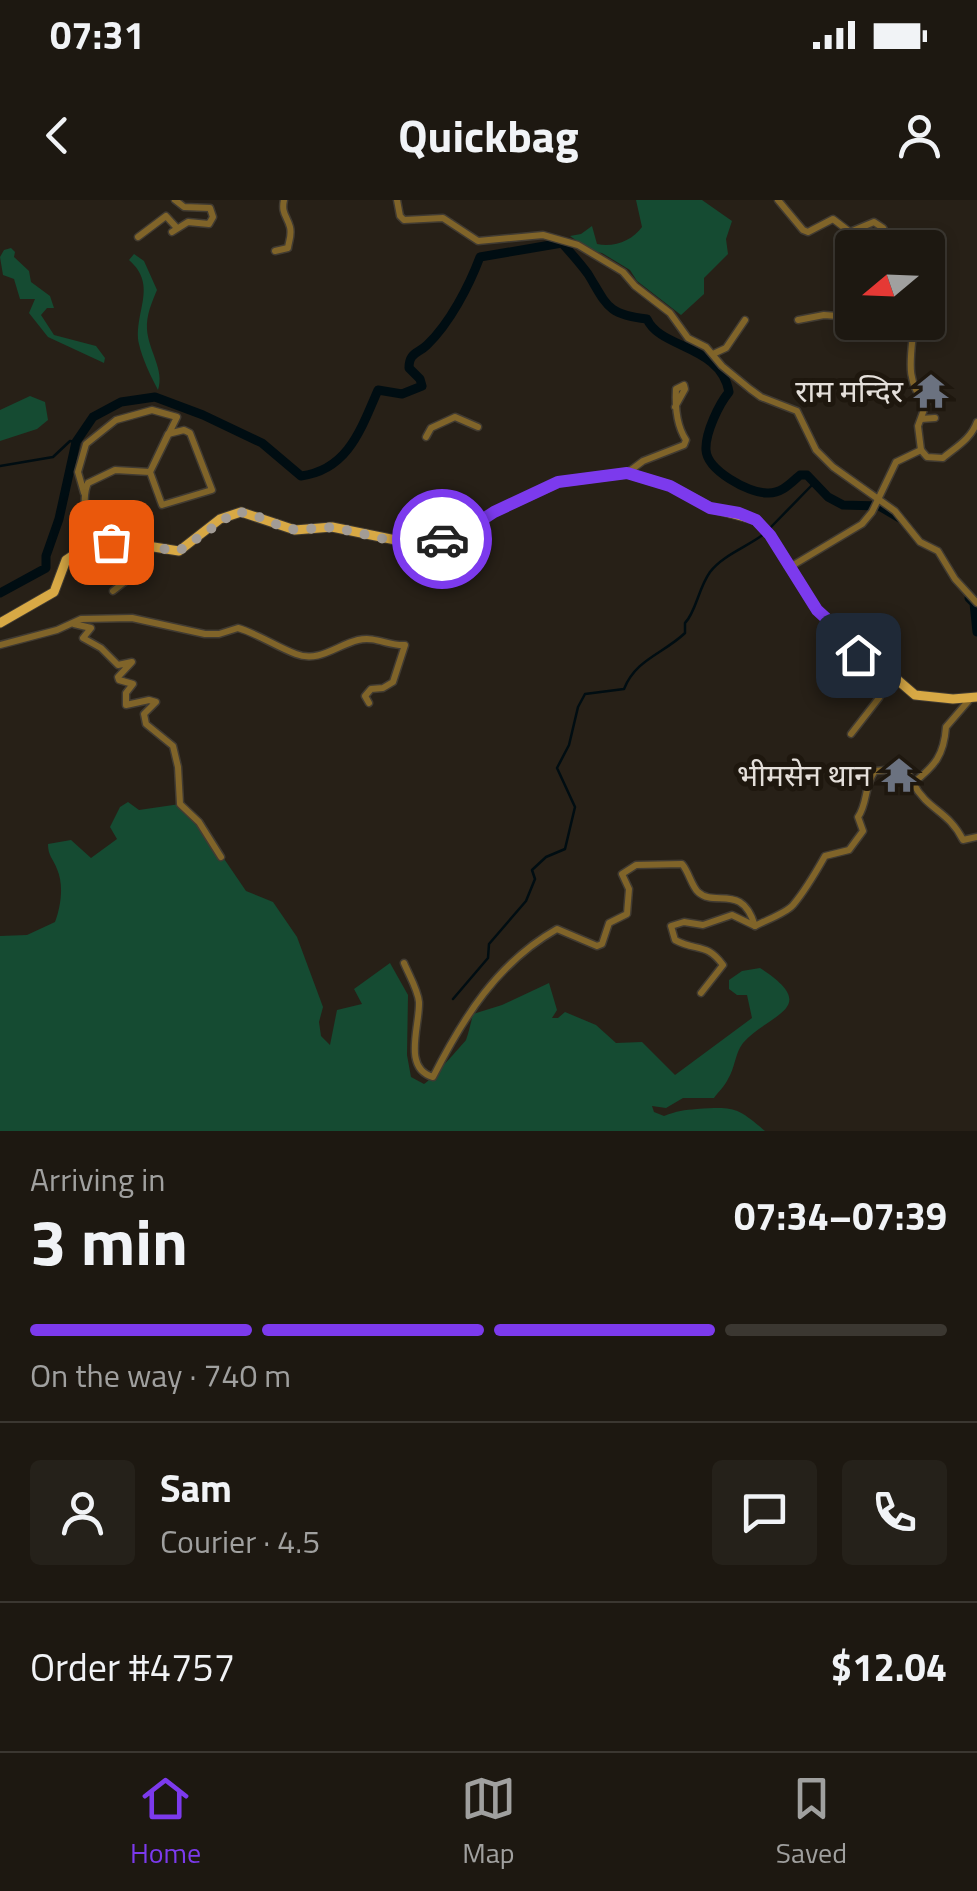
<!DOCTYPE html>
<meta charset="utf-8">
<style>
:root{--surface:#1d1811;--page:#25211a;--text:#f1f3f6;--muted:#a0a09f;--line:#3b3731;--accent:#7c3aed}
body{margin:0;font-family:"Titillium Web","Noto Sans Devanagari",sans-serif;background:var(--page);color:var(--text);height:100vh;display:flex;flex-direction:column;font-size:38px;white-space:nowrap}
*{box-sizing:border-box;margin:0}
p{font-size:32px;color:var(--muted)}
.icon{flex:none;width:55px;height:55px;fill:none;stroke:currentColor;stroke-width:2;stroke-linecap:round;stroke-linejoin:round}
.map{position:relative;height:931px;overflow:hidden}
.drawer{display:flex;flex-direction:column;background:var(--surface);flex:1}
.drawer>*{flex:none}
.needle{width:65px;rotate:251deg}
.fabs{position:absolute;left:835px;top:30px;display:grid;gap:20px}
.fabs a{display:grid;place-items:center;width:110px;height:110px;border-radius:10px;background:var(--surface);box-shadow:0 5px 15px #0003,0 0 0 2px var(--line);font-size:50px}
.pin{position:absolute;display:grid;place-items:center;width:85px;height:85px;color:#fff;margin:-42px;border-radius:20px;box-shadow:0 5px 15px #0006}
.courier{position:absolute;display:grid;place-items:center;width:100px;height:100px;margin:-50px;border:8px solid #7c3aed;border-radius:50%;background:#fff;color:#222;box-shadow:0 2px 12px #0007}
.head em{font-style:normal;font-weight:700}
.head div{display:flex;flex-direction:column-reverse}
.head{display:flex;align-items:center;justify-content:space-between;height:170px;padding:0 30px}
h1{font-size:65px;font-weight:700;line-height:75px}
.bar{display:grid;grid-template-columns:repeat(4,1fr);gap:15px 10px;align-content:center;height:120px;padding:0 30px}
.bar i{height:12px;border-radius:8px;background:var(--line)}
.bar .selected{background:var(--accent)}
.bar p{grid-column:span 4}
.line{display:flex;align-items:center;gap:25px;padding:0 30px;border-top:2px solid var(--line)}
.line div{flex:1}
.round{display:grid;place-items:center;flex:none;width:105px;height:105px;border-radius:10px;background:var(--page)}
.status{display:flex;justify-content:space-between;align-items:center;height:70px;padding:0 50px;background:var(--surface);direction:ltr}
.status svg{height:28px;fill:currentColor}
header{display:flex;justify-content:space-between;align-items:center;height:130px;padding:0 30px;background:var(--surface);font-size:45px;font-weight:700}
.menu{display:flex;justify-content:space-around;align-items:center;height:140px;border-top:2px solid var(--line);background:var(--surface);font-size:28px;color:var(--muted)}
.menu a{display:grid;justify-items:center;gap:5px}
.menu .selected{color:var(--accent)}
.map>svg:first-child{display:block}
</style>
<div class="status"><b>07:31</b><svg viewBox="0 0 49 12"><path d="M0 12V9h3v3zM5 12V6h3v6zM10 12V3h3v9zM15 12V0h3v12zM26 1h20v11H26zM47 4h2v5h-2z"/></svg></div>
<header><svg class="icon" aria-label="back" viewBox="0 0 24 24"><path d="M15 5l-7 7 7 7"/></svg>Quickbag<svg class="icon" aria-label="person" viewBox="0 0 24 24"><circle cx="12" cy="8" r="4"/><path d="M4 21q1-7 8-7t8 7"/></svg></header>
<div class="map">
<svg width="977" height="931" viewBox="0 0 977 931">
<rect width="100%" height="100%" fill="#272017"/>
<g fill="#154b32">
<path d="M 636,0 L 702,0 L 732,21 L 726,39 L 728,54 L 704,78 L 704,94 L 681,115 L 637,81 L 630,70 L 602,53 L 591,51 L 570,36 L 581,34 L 592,26 L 597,44 C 614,48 633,40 642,27 Z"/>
<path d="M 11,48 L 15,52 L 14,57 L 29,71 L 31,82 L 50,96 L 54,108 L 47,108 L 41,115 L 54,135 L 96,146 L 105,158 L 104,163 L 48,137 L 29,113 L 35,99 L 20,99 L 14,79 L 3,75 L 0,57 L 4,50 Z"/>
<path d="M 134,54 L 144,61 L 157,90 C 152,102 146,115 147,129 C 148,150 165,170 158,190 C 151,177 142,158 139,144 C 133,113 159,86 129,60 Z"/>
<path d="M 30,196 L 45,202 L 48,220 L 37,229 L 0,241 L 0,210 Z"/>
<path d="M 128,602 L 139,610 L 180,604 L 199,622 L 246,691 L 273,702 L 297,737 L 323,807 L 319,822 L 321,836 L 330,845 L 337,810 L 362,804 L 354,789 L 390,763 L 408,795 L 407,855 L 411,877 L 424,884 C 429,882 463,844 466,840 C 469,832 471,822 473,814 L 502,805 L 549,783 L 557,810 L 552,818 L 558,818 L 565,812 L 596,825 L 616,843 L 642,842 L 675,875 L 752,818 L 747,795 L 737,795 L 729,789 L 729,780 L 742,771 L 760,768 C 823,809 769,813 743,843 C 735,853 735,868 728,879 C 725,886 718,892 714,898 L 683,898 L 666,908 L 652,906 L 654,912 L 664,916 C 677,911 684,910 697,909 C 733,907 736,906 765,931 L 0,931 L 0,736 L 27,735 L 55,722 C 61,706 64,685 57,669 C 53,658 48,656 48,644 L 71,640 L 91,658 L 117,639 L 110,627 L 120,607 Z"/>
</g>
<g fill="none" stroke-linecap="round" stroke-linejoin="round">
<g stroke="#000d12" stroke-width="2.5">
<path d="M 0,266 L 53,257 L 70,241 L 76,242"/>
<path d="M 770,328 L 814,283"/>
<path d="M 453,799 L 488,758 L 489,744 L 526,701 L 535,679 L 532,670 L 546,657 L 565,649 L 575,607 L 557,568 L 569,545 L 578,507 L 585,494 L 624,489 C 636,459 663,454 685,433 L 685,423 C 696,412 698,389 710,372 C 723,355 747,347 764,334"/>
</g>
<g stroke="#000d12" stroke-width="9">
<path d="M 0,393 L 46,368 L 46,356 L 59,319 L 76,242 L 93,217 L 121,202 L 155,197 L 203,215 L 262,243 L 301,276 C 348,270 361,229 378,190 L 402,194 L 422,186 L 420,179 L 409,168 C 409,152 418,154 427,145 C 450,123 469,86 480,57 L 562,43 C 571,53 580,63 588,74 C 607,105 607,115 647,119 C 660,149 721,145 729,192 C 719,204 705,233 706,250 C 707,270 748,293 767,293 C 781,294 791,283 800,275 L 807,275 L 828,297 L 843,305 L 879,306 L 901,319"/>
<path d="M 969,398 L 974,403 L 977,432"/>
</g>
<defs>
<g id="minor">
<path d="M 397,0 L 400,16 L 404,20 L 443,18 L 478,41 L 543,35 L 578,45 L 623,72 L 635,86 L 670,113 L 688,138 L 706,147 L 722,166 L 750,189 L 761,197 L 797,211 L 816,250 L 833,267 L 895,311 L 920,342 L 938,351 L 955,379 L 977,403"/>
<path d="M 778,0 L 803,30 L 808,32 L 833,19 L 850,32 L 874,22 L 883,28 L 894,48"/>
<path d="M 172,32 L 188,22 L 209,24 L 213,17 L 210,8 L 184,7 L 175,0"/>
<path d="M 138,37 L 166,16 L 177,28"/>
<path d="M 275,51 L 288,48 C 289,40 292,35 290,27 C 287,16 281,13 284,0"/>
<path d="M 798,120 L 824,115 L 852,117"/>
<path d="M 875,122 L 882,122"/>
<path d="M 897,122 L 914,126"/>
<path d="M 713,154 L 726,148 L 745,120"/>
<path d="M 921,219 L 935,218"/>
<path d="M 426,237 L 431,228 L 455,217 L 478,227"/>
<path d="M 921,250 L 927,257 L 943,258 C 956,247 971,239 977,222"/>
<path d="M 627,273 L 643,261 L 684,245 L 686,240 C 676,225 675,207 676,189 L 684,185 L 685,189 L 675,207"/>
<path d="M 84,348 C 90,326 80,301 88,283 L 115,270 L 150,272 L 162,305 L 212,290 L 190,233 L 184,230 L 168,234 L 150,272 L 177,217 L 152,210 L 116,220 L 86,244 L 78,272 L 84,293"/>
<path d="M 790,367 L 862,324 L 872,312 L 896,262 L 921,250 L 918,226 L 926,204 C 903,180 912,154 914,122"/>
<path d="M 113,391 L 131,377 L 123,343"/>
<path d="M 74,424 L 91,428 L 83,438 L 101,448 L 118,465 L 132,462 L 118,477 L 119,480 L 133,484 L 126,493 L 126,505 L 149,500 L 156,502 L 144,514 L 146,524 L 173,546 L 178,567 L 180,604 L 199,622 L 221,657"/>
<path d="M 0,445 L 57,430 L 81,419 L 132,418 L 205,434 L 219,434 L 238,428 C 256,433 277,447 296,454 C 319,463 337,445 358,440 C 376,436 388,446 405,445 L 393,482 L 383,488 L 371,489 L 365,496 L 369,503"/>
<path d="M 851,534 L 879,498 L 882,491 L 879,478 L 886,470"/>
<path d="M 913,583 C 928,611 948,610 963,640 L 977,637"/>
<path d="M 404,763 C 409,775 418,790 419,802 C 420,826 402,868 433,877 C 463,818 497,763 557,729 L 597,746 L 602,744 L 609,723 L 627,714 L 629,689 L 622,674 L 636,665 L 682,664 C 689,672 691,685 698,692 C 715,708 742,682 755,726"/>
<path d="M 701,793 L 723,765 C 706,742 697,752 675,740 L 671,726 L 684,722 L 703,725 L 732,715 L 755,726 C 766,720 785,714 793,705 C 804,692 816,672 825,656 L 849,650 L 863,631 L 858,617 C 868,603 864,585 875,571 L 905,568 L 913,583 C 935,566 944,555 946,527 L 971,498"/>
</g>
<path id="major" d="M 0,423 L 54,392 L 66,360 L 84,348 L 122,342 L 179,351 L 220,319 L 241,312 L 295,330 L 332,327 L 420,345 L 462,333 L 494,312 L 559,282 L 627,273 L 670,286 L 711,308 L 756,320 L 770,335 L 817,410 L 843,433 L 859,455 L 886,470 L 915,495 L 953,499 L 977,497"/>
</defs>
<use href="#minor" stroke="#413b32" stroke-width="9"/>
<use href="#major" stroke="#413b32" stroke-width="11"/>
<use href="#minor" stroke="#806429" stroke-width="6"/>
<use href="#major" stroke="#d8a945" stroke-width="9"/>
</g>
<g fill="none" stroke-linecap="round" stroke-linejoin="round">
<path stroke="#a29c96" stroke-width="10" stroke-dasharray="0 18" d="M 111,342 L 179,351 L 235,312 C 255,312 269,323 287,328 C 303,333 318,325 334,328 C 373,334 401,349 442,339"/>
<path stroke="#7c3aed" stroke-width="12" d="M 442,339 L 462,333 L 494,312 L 558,282 L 627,273 L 670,286 L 710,308 L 739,313 L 756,320 L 770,335 L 817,410 L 842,433 L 858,455"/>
</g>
<defs>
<symbol id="temple-bare" viewBox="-9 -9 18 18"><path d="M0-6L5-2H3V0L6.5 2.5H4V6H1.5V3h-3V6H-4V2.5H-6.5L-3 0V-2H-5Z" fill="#6b7280" stroke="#1e170e" stroke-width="2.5" paint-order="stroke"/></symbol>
</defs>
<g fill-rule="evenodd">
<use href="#temple-bare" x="906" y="166" width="50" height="50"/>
<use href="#temple-bare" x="874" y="550" width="50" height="50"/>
</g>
<g text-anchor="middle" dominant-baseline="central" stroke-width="10" stroke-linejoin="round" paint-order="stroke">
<g font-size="30" fill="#e4dfda" stroke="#1e170e" text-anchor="end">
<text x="903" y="191">राम मन्दिर</text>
<text x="871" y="575">भीमसेन थान</text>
</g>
</g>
</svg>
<div class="fabs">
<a><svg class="needle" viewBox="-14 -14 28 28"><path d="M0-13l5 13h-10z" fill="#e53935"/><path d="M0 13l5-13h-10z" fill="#a0a09f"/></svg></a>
</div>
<div class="pin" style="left:111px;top:342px;background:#ea580c"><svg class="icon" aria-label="bag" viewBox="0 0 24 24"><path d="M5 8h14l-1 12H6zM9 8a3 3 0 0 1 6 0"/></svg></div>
<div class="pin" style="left:858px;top:455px;background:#1f2937"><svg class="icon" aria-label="home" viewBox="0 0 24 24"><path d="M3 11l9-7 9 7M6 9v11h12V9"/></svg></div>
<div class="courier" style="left:442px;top:339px"><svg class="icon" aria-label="car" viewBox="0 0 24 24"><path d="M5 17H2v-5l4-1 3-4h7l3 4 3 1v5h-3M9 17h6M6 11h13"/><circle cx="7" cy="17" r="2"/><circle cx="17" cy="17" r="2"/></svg></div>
</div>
<section class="drawer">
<div class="head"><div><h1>3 min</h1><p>Arriving in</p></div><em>07:34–07:39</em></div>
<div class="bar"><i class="selected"></i><i class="selected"></i><i class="selected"></i><i></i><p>On the way · 740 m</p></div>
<div class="line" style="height:180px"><a class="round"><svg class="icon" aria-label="person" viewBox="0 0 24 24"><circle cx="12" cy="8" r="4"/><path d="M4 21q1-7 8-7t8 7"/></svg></a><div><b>Sam</b><p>Courier · 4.5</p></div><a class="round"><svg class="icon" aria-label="chat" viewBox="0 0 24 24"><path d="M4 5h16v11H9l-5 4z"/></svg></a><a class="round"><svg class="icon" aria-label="phone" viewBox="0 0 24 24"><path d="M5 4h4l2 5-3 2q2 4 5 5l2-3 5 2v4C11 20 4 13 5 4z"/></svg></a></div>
<div class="line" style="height:130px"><div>Order #4757</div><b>$12.04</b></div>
</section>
<nav class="menu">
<a class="selected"><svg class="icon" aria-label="home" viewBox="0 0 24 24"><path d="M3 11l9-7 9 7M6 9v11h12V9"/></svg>Home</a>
<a><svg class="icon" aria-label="map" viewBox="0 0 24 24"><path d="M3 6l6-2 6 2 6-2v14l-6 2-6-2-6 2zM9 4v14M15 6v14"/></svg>Map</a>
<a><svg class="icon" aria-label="saved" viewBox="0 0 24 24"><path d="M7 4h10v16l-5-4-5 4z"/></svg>Saved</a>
</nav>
